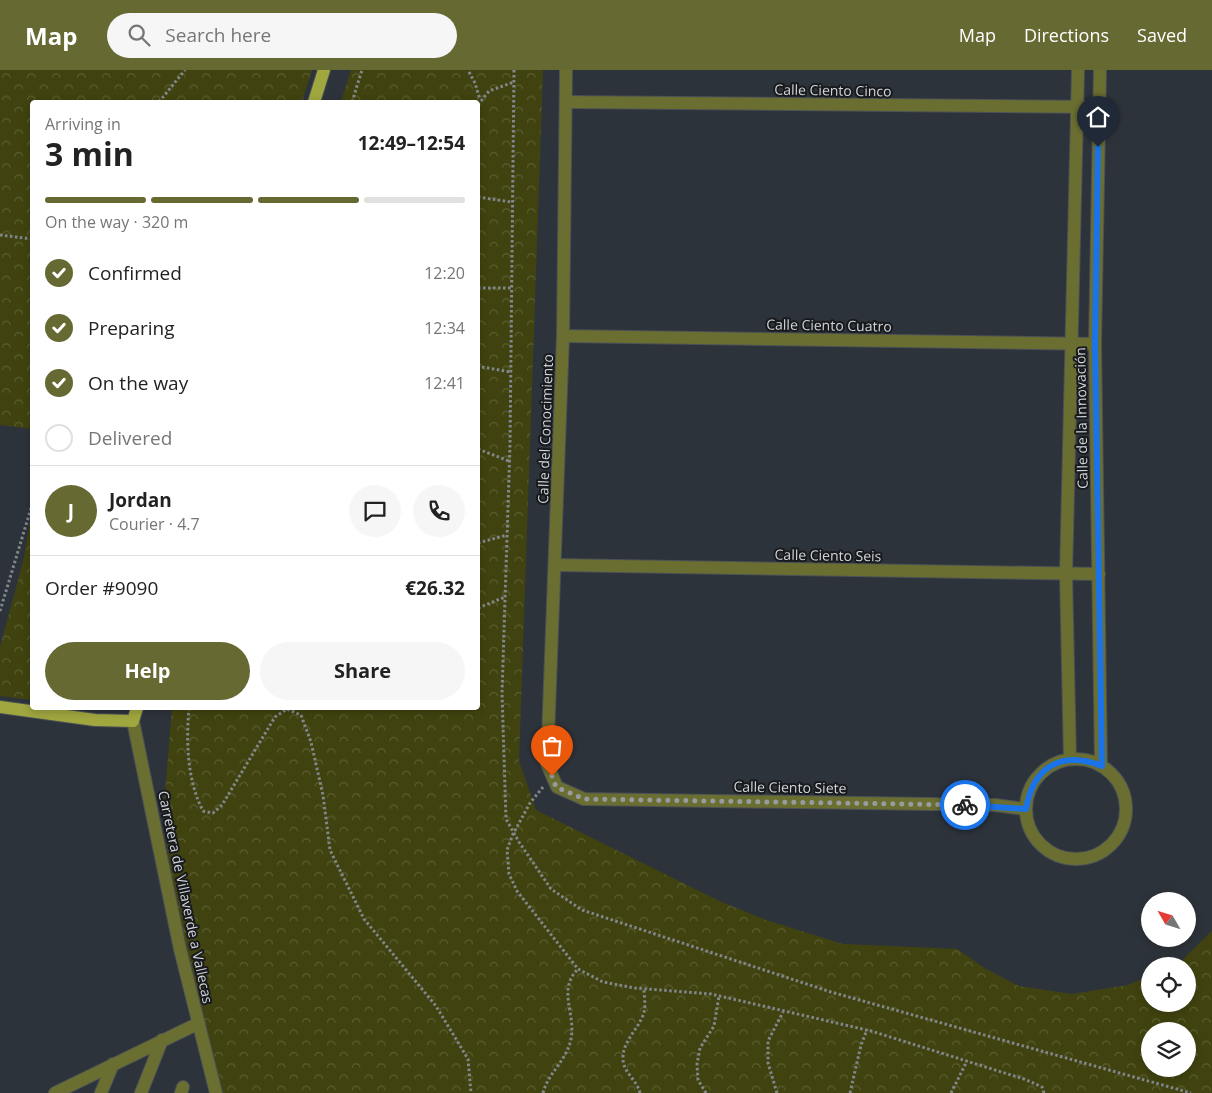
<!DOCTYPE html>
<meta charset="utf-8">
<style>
:root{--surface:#fff;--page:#f6f6f6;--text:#222;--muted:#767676;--line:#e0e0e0;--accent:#666932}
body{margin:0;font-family:"Open Sans",sans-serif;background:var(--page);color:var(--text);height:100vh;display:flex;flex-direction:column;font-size:19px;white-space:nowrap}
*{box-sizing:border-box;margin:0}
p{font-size:16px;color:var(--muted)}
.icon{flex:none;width:28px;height:28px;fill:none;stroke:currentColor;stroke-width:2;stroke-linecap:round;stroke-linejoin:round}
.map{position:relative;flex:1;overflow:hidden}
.sheet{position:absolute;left:30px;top:30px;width:450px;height:610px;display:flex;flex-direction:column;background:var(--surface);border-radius:5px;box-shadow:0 2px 8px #0003}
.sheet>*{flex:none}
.needle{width:32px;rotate:309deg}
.tools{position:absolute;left:1141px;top:822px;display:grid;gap:10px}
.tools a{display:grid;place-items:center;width:55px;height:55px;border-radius:50%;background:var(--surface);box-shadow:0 2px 8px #0003;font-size:25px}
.pin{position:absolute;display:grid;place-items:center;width:42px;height:42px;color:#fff;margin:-51px -21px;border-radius:50% 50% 50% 0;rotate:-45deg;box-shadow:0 0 5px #0007}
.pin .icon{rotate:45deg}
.courier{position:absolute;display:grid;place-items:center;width:50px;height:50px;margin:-25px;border:4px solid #1a73e8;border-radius:50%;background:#fff;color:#222;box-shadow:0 1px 6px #0007}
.overview em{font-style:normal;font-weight:700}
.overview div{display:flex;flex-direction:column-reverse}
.overview{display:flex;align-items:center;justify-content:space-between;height:85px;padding:0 15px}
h1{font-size:32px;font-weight:700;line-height:38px}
.bar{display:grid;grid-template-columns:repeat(4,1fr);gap:8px 5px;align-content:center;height:60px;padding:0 15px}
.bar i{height:6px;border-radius:4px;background:var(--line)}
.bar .active{background:var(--accent)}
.bar p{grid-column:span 4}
.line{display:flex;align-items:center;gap:12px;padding:0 15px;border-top:1px solid var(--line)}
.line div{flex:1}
.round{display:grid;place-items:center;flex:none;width:52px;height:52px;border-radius:26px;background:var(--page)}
ol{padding:0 15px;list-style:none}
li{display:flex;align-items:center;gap:15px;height:55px}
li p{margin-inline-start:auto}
li .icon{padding:5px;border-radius:50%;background:var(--accent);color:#fff;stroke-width:4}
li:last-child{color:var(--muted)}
li i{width:28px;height:28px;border:2px solid var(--line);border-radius:50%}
.cta{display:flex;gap:10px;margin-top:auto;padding:10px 15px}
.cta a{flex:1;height:58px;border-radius:30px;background:var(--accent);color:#fff;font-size:20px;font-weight:700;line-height:58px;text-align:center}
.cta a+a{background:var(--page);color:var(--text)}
header{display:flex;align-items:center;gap:30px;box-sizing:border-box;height:70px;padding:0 25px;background:var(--accent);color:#fff}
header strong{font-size:24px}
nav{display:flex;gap:28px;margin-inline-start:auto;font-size:18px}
.search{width:350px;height:45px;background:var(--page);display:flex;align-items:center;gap:12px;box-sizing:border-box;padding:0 18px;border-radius:28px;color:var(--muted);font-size:19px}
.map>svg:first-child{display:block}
</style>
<header>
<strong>Map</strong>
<div class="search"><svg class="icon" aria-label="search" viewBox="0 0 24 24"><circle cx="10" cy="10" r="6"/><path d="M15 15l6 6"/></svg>Search here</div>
<nav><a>Map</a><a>Directions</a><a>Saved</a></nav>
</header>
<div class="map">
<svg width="1212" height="1023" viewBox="0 0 1212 1023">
<defs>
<pattern id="forest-crowns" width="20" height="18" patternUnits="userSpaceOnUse" patternTransform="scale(1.25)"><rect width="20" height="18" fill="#40430f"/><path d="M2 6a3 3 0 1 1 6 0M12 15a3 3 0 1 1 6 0" fill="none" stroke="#5b5d31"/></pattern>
</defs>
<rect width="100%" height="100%" fill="#2d333a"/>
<g fill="url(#forest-crowns)" fill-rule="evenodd">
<path d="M 0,0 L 312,0 L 302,32 L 32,32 L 32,359 L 0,355 Z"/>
<path d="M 351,0 L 543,0 L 519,691 L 536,740 L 717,830 L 766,850 L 843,874 L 957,879 L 986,899 L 1019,916 L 1072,924 L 1128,915 L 1150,906 L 1150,934 L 1188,934 L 1188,896 L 1172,896 L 1179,893 L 1212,861 L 1212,1023 L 220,1023 L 185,873 L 168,786 L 164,736 L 172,638 L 478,638 L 478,32 L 341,32 ZM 1150,961 L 1188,961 L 1188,999 L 1150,999 Z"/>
<path d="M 32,440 L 32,630 L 0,626 L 0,577 L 23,492 Z"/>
</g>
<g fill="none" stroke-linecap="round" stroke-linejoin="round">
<defs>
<g id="minor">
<path d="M 566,0 L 563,266 L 547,694 L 557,717 L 584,729 L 995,735 L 1025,739"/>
<path d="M 1100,0 L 1095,274 L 1101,696"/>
<path d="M 567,32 L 1099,37"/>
<path d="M 563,266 L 1095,274"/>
<path d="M 556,495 L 1099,504"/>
<path d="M 133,651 L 180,879 L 216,1023"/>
<path d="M 1070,689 L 1066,505 L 1078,0"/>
<circle cx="1076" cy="739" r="50"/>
<path d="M 55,1023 L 199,953"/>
<path d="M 101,1023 L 113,994"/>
<path d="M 141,1023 L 162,970"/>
<path d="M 181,1023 L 183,1017"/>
</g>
<g id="major">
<path d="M 314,32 L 324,0"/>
<path d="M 0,637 L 95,650 L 133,651 L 137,638"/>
</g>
</defs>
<use href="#minor" stroke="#4b5057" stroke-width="14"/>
<use href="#major" stroke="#4b5057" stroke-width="14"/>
<g stroke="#82878c" stroke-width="3" stroke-dasharray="2.5 2.5" stroke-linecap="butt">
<path d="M 514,0 L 510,375 L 502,623 L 506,749 L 519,772 L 551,819 L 582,840 L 831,922 L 1191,1023"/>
<path d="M 469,2 L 475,13 L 480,30"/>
<path d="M 159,32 L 185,0"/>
<path d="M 352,32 L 362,0"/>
<path d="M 478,35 L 489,21 L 514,12"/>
<path d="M 478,127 L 511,132"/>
<path d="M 0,165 L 32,169"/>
<path d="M 478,218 L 512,218"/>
<path d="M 478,294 L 482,297 L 511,302"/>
<path d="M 478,379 L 509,391"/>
<path d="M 478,473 L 507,465"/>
<path d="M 478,538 L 505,527"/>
<path d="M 0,541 L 32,435"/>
<path d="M 189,638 C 186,672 187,710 203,741 L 213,743 L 222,735 L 275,647 L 287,639 L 301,645 L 311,672 L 323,725 L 330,780 L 364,849 L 436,936 L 468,989 L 471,1023"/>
<path d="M 543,717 L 530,733 L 513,764 L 507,780 L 509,804 L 517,821 L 578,899 L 603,912 L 635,918 L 711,924 L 871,961 L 1024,1009 L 1042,1017 L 1044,1023"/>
<path d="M 543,1023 C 548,1003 567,990 571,969 C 576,943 557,920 578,899"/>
<path d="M 640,1023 C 637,1010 623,1002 623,989 C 622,971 640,958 644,942 C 646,935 644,926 644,919"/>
<path d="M 706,1023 L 698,1010 L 697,994 L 700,978 L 714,956 L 719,926"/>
<path d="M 777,1023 L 768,993 L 768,971 L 783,942"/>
<path d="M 850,1023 L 861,975 L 867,960"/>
<path d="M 951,1023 L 967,991"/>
</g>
<use href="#minor" stroke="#6a6e31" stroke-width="12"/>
<use href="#major" stroke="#a0a73f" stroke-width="12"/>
</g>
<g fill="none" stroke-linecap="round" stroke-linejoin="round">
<path stroke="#989ca1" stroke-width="5" stroke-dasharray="0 9" d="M 552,706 L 556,717 L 584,729 L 965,735"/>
<path stroke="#1a73e8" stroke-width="6" d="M 965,735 L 1026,739 C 1033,697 1061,680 1102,696 L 1095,274 L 1098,77"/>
</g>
<g text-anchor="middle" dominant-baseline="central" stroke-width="4" stroke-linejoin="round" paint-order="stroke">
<g font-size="14" fill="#d1d5d9" stroke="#181a1d">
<text transform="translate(833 20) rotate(1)">Calle Ciento Cinco</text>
<text transform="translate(829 255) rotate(1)">Calle Ciento Cuatro</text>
<text transform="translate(1081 348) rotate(-91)">Calle de la Innovación</text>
<text transform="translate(545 359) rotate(-88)">Calle del Conocimiento</text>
<text transform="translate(828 485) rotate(1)">Calle Ciento Seis</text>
<text transform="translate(790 717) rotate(1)">Calle Ciento Siete</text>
<text transform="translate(186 827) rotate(78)">Carretera de Villaverde a Vallecas</text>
</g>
</g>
</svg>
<div class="tools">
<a><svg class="needle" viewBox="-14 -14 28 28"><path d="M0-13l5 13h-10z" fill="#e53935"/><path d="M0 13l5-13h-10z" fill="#767676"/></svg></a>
<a><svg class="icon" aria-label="locate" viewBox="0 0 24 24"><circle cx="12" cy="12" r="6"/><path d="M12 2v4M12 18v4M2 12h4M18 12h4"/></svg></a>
<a><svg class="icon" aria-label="layers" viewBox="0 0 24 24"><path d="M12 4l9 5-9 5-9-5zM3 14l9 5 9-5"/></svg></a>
</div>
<div class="pin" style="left:552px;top:706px;background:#ea580c"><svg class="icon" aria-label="bag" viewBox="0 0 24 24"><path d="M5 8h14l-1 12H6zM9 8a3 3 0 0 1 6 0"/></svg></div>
<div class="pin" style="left:1098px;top:77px;background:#1f2937"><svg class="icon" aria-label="home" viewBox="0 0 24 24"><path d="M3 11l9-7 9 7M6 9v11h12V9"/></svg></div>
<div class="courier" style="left:965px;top:735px"><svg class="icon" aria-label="bike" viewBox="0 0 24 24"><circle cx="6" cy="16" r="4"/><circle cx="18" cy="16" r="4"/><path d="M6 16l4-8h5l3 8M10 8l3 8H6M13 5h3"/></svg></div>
<section class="sheet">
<div class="overview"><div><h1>3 min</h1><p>Arriving in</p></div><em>12:49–12:54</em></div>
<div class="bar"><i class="active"></i><i class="active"></i><i class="active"></i><i></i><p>On the way · 320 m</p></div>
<ol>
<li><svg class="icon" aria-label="check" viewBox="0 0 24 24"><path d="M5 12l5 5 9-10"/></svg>Confirmed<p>12:20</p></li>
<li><svg class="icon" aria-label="check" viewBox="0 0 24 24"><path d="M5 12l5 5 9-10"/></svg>Preparing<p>12:34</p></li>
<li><svg class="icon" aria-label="check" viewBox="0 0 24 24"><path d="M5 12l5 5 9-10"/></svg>On the way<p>12:41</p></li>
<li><i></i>Delivered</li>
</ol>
<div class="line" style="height:90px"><b class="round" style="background:var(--accent);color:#fff">J</b><div><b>Jordan</b><p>Courier · 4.7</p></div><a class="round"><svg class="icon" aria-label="chat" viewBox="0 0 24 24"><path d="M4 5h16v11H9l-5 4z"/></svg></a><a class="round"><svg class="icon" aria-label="phone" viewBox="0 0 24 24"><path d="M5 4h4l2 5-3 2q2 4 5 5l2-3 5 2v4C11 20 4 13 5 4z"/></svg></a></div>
<div class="line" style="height:65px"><div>Order #9090</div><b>€26.32</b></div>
<div class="cta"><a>Help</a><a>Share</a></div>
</section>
</div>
